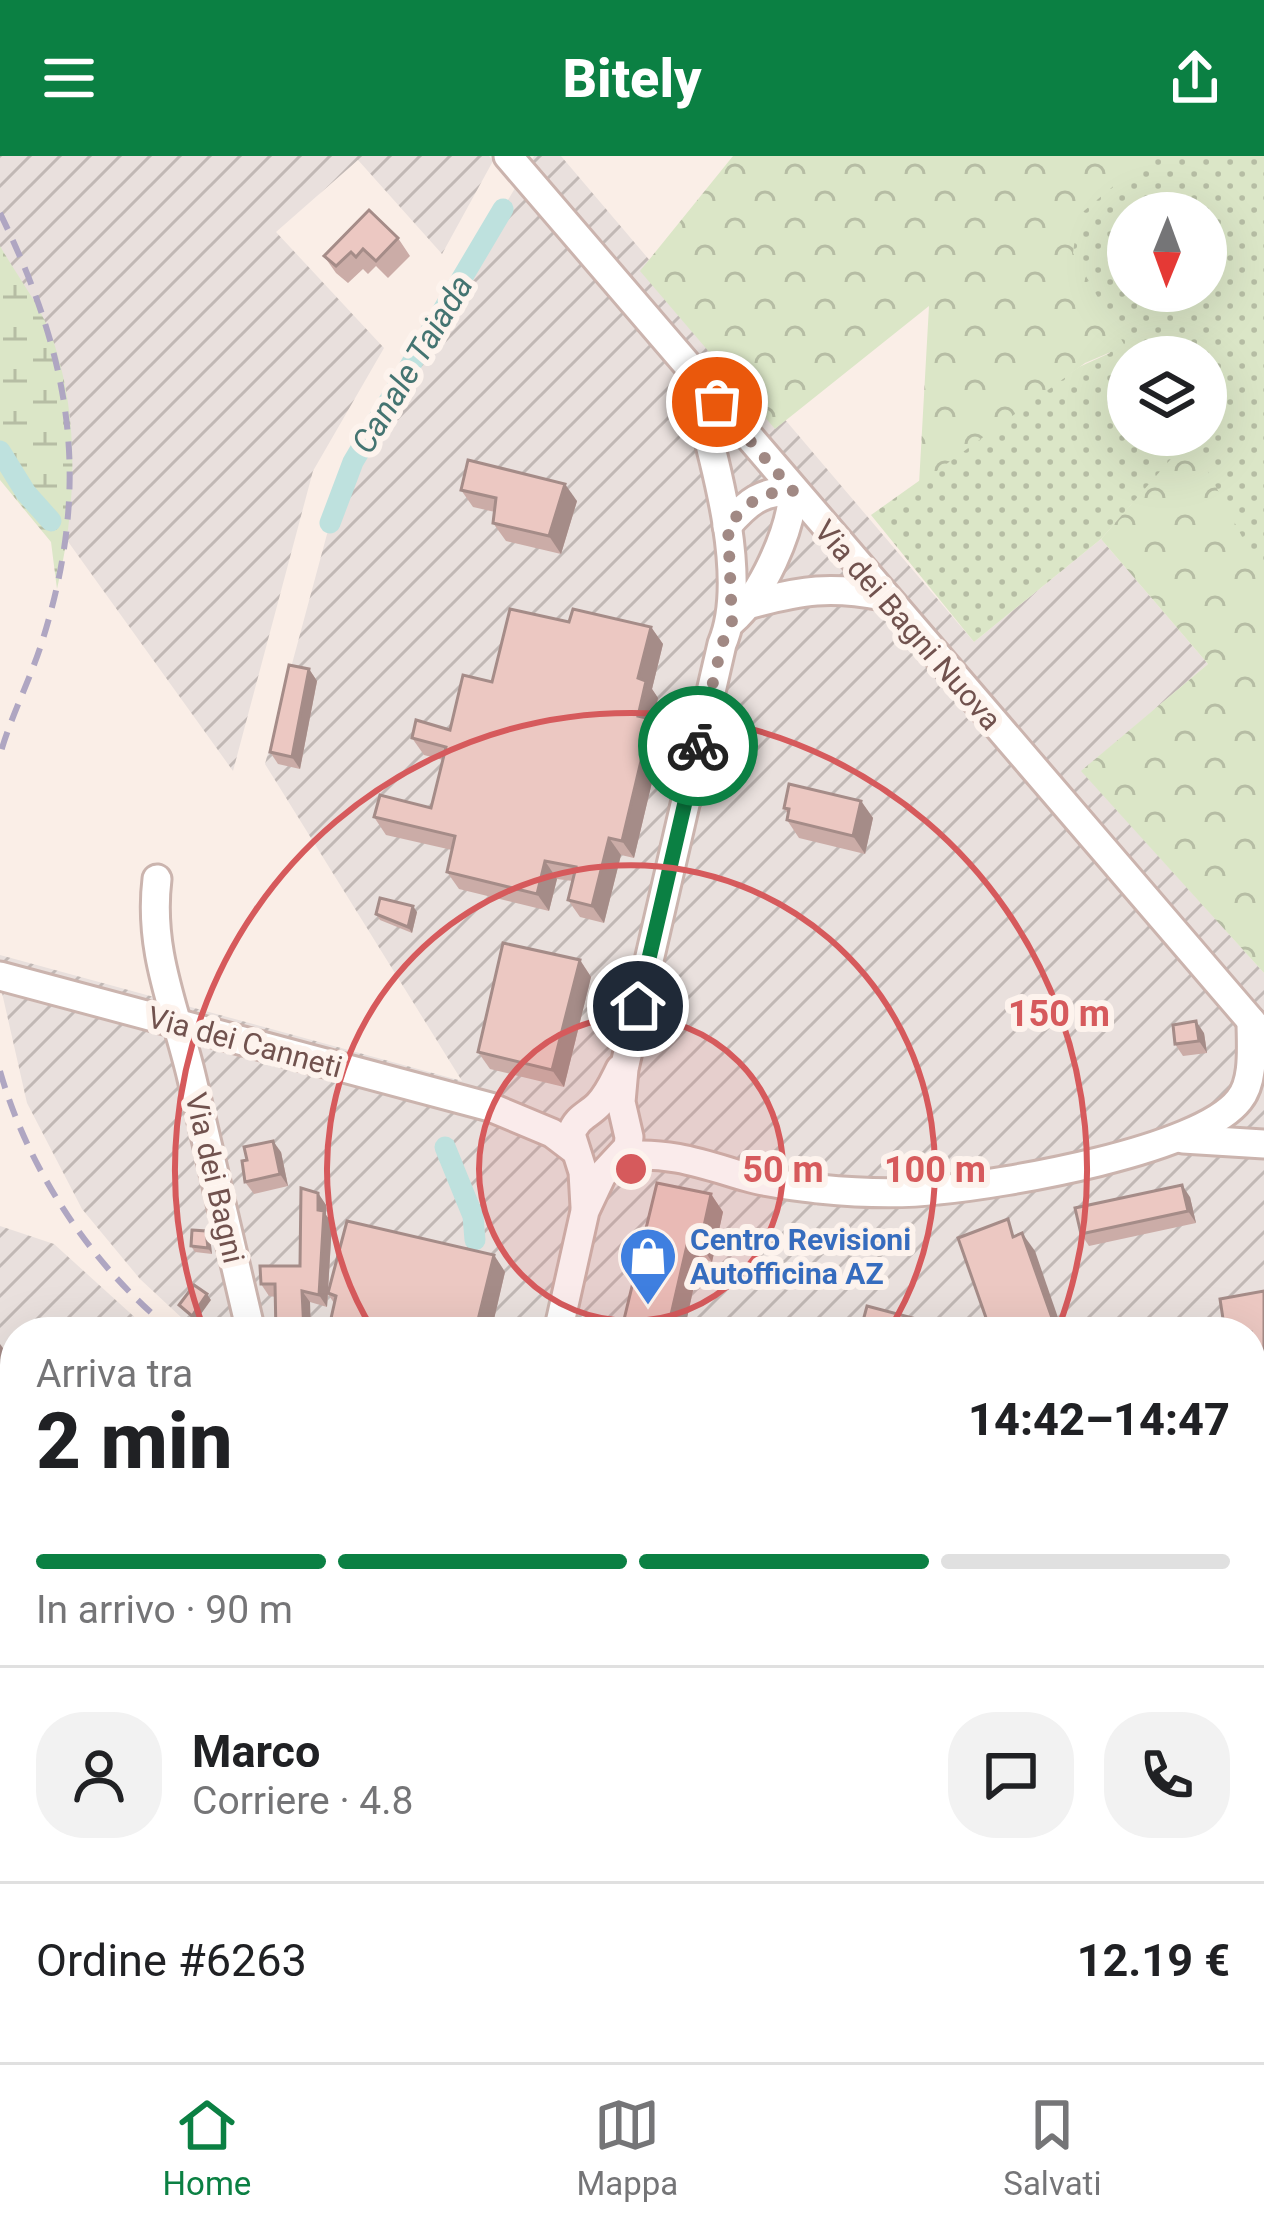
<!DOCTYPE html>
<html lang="it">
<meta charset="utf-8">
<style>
:root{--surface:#fff;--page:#f2f2f2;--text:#202124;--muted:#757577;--line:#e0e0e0;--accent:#0b8043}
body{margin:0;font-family:Roboto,sans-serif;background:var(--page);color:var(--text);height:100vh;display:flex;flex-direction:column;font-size:45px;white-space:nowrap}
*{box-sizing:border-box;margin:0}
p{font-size:39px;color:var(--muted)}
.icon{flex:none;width:66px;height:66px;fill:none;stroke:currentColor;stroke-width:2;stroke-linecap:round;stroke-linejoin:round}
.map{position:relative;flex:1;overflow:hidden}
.details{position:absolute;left:0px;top:1161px;width:1266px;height:747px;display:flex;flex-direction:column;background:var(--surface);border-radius:48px 48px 0 0;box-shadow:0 12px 48px #0002}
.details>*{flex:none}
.needle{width:78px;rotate:181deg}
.fabs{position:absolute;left:1107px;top:36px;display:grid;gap:24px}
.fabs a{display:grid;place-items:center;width:120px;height:120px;border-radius:50%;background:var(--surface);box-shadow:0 12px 48px #0002;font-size:60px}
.pin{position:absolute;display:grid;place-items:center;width:102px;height:102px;color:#fff;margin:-51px;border:6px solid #fff;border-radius:50%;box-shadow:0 3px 12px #0007}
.courier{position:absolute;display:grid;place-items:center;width:120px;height:120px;margin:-60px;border:9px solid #0b8043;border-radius:50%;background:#fff;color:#222;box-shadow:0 3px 15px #0007}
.summary em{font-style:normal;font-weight:800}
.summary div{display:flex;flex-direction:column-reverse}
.summary{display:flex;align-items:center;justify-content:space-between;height:204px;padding:0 36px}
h1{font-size:78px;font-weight:800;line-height:90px}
.bar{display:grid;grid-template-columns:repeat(4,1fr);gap:18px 12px;align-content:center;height:144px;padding:0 36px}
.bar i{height:15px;border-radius:9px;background:var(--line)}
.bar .selected{background:var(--accent)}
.bar p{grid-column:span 4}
.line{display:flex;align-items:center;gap:30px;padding:0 36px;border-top:3px solid var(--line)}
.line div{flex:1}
.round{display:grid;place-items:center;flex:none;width:126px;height:126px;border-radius:48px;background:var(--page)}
header{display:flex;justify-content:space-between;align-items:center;height:156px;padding:0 36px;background:var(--accent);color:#fff;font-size:54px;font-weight:800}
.tabs{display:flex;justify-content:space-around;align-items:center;height:168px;border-top:3px solid var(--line);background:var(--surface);font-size:33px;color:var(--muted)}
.tabs a{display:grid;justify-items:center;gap:6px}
.tabs .selected{color:var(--accent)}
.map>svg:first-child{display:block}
</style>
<header><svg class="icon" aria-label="menu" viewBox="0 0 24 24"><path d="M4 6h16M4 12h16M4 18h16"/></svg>Bitely<svg class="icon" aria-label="share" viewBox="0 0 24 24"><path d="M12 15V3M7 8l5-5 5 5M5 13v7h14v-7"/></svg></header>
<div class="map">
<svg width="1264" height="1906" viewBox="0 0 1264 1906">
<defs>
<pattern id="industrial-furrows" width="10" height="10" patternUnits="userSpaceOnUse" patternTransform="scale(3)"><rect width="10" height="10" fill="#e9e0dd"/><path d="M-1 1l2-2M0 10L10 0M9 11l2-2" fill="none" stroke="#c1b8b5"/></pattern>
<pattern id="grass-dots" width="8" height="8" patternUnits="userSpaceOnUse" patternTransform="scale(3)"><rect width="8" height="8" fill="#dbe6c7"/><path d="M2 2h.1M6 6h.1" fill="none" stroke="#b6bda4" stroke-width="1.8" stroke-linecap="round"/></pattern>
<pattern id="forest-crowns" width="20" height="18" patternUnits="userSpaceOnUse" patternTransform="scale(3)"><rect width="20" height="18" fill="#dbe6c7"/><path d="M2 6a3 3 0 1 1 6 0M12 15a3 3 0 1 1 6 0" fill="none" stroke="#b6bda4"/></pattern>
<pattern id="wetland-marsh" width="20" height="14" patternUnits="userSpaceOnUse" patternTransform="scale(3)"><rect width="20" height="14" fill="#dbe6c7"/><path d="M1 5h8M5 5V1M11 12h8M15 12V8" fill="none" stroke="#b6bda4"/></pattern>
</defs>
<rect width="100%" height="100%" fill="#faeee7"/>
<g fill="url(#industrial-furrows)">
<path d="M 0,0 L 489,0 L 493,5 L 442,98 L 358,4 L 276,76 L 384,192 L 313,315 L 233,615 L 0,291 Z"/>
<path d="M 534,0 L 561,0 L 974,486 L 1101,383 L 1208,508 L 1082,615 L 1264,817 L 1264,1906 L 556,1906 L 565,1893 L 1251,1893 L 1251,1176 L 197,1176 L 140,1123 L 82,1053 L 27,947 L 0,828 L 0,799 L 462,925 L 265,608 L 330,367 L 353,306 Z"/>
<path d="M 0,1070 L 54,1088 L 151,1176 L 15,1176 L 15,1893 L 406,1893 L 403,1906 L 0,1906 Z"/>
</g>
<path fill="url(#grass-dots)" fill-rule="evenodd" d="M 1004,0 L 1264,0 L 1264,458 L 1178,296 L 1101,383 L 974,486 L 871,359 L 1079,211 L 1110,197 ZM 1128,57 L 1206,57 L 1206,135 L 1128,135 ZM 1128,201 L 1206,201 L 1206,279 L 1128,279 Z"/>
<g fill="url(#forest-crowns)">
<path d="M 733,0 L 1149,0 L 1078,60 L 1073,97 L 1125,190 L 1085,207 L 919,328 L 929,150 L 775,273 L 640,115 Z"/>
<path d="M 1190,281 L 1264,423 L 1264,817 L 1081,615 L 1208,508 L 1101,383 Z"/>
</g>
<path fill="url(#wetland-marsh)" d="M 0,90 C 17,120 43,153 54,187 C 80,266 76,353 57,433 L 51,386 L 0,324 Z"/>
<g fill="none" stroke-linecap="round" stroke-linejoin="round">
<g stroke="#bee1de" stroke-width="21">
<path d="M 0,295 L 26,337 L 51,365"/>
<path d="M 330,367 L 353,306 L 503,53"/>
<path d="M 445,991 L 473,1060 L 475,1084"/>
</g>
<defs>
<g id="minor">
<path d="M 508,0 L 1264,880"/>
<path d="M 727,370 C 748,346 761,335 793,335"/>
<path d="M 751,448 C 802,434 831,430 883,440"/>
<path d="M 732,465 C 762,439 791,375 793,335"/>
<path d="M 157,723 C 148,796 176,854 192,923 C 212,1007 231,1092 251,1176"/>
<path d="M 0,820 L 490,951 L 552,977 L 573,993"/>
<path d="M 1183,983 L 1264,988"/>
<path d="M 623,1000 C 669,995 705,1009 747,1021 C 770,1028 796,1030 819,1033 C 859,1037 898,1039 938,1034 C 1004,1028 1199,995 1239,944 C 1255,925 1251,889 1251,865"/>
<path d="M 585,1051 L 583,1016 L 571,978 C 577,961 587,960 598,949 C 608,939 614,925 620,913"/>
<path d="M 558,1176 L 585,1055 L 602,1019 L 628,991 L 629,981 L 621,946 L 624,913 L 722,488 C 751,420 711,292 692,221"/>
<path d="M 1251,1836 L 1264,1832"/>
<path d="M 345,1893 L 348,1906"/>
<path d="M 384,1906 L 388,1893"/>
</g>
</defs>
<use href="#minor" stroke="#cbb4ae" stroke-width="33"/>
<use href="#minor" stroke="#fff" stroke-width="27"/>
<g stroke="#afa6c2" stroke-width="6" stroke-dasharray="18 12" stroke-linecap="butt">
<path d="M 0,57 C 72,205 92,327 42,486 C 30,524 11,560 0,599"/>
<path d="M 0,915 C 28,1014 93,1112 174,1176"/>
<path d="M 1251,1572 L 1264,1571"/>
</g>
</g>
<g fill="#cbaca7">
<path d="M 398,82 L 410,100 L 388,122 L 376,110 L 368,118 L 363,113 L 348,127 L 336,117 L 324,100 Z"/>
<path d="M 461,334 L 577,345 L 561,398 L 506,385 L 493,367 L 495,356 L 473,351 Z"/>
<path d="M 569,466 L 651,471 L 663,488 L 652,533 L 658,542 L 653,565 L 663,580 L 634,702 L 621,699 L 604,767 L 580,761 L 568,744 L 573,725 L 557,723 L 549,755 L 459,733 L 447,716 L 452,694 L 386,679 L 374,661 L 431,652 L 443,604 L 424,599 L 412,582 L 450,574 L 492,526 Z"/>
<path d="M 309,513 L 317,525 L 300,613 L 278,608 L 270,596 Z"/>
<path d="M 861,645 L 873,662 L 865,698 L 799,682 L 787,664 L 788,658 L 784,652 Z"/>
<path d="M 417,756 L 412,777 L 380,764 L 376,758 Z"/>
<path d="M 580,804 L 591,821 L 564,931 L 490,913 L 478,896 Z"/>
<path d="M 1204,877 L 1207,897 L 1183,900 L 1175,888 Z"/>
<path d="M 281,996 L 288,1030 L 254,1038 L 245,1026 Z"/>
<path d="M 318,1037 L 326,1049 L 326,1059 L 332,1067 L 328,1135 L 494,1099 L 505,1116 L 491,1176 L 328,1176 L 334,1147 L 328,1138 L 327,1151 L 310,1146 L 269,1140 L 261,1128 L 300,1110 Z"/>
<path d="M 711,1038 L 723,1056 L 712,1106 L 700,1102 L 684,1176 L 621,1176 Z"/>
<path d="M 1190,1041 L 1196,1067 L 1089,1090 L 1081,1078 Z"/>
<path d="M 206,1075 L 210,1081 L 212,1098 L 195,1096 L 191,1090 Z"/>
<path d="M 1264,1135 L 1264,1234 L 1251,1236 L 1251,1176 Z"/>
<path d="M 1251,1256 L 1258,1315 L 1251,1317 Z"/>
<path d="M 472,1893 L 607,1893 L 629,1906 L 482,1906 Z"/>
</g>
<g fill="#a58c88">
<path d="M 565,328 L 577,345 L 561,398 L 549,380 Z"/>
<path d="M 651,471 L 663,488 L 652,533 L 658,542 L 653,565 L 663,580 L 634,702 L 622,685 L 638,560 L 638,522 Z"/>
<path d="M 309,513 L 317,525 L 300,613 L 292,601 Z"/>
<path d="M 861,645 L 873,662 L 865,698 L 853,680 Z"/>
<path d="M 609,682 L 621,699 L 604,767 L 592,750 Z"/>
<path d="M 545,705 L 557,723 L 549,755 L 537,738 Z"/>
<path d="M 413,750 L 417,756 L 412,777 L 408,771 Z"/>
<path d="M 580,804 L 591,821 L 564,931 L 552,914 Z"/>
<path d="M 1196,865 L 1204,877 L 1207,897 L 1199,885 Z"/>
<path d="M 273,985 L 281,996 L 288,1030 L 280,1018 Z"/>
<path d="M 1182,1029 L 1190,1041 L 1196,1067 L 1188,1055 Z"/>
<path d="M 318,1037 L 326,1049 L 326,1059 L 332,1067 L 327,1151 L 319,1139 Z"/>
<path d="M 711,1038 L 723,1056 L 712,1106 L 700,1088 Z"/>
<path d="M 206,1075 L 210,1081 L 212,1098 L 208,1092 Z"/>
<path d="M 1022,1077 L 1035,1095 L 1063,1176 L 1057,1176 Z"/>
<path d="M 688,1085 L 700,1102 L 684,1176 L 667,1176 Z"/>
<path d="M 494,1099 L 505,1116 L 491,1176 L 475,1176 Z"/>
<path d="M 302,1135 L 310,1146 L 311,1176 L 304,1176 Z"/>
<path d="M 207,1138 L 211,1144 L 196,1165 L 192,1160 Z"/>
<path d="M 0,1188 L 9,1200 L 0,1222 Z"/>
<path d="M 239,1893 L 258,1893 L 253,1906 L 234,1906 Z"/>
</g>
<g fill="#ecc8c2" stroke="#a58c88" stroke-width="3">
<path d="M 369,54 L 398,82 L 376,105 L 363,93 L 356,101 L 351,96 L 336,110 L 324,100 Z"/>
<path d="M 468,304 L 565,328 L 549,380 L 493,367 L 496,342 L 461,334 Z"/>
<path d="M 510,453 L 569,466 L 573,453 L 651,471 L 638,522 L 646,525 L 638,560 L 651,563 L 622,685 L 609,682 L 592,750 L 568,744 L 576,711 L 545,705 L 537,738 L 447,716 L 455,680 L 374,661 L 380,639 L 431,652 L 446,591 L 412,582 L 416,564 L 450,574 L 463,519 L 492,526 Z"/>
<path d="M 289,509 L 309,513 L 292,601 L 270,596 Z"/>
<path d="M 789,628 L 861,645 L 853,680 L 787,664 L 789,653 L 784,652 Z"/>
<path d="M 380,742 L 413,750 L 408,771 L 376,758 Z"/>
<path d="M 503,787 L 580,804 L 552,914 L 478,896 Z"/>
<path d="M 1196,865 L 1199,885 L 1175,888 L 1173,869 Z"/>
<path d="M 273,985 L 280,1018 L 245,1026 L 242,1005 L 247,1004 L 244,991 Z"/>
<path d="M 657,1027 L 711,1038 L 700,1088 L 688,1085 L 667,1176 L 621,1176 Z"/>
<path d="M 1182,1029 L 1188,1055 L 1081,1078 L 1075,1052 Z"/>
<path d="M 301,1032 L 318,1037 L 318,1054 L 324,1055 L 319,1139 L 302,1135 L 304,1176 L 276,1176 L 275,1128 L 261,1128 L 260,1110 L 300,1110 Z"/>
<path d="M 1008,1063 L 1013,1081 L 1022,1077 L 1057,1176 L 991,1176 L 958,1082 Z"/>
<path d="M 347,1065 L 494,1099 L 475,1176 L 328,1176 L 336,1140 L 328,1137 Z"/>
<path d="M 192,1074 L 206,1075 L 208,1092 L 191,1090 Z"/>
<path d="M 194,1129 L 207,1138 L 192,1160 L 179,1149 Z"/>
<path d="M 1264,1135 L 1264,1215 L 1251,1217 L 1251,1176 L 1225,1176 L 1220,1143 Z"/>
<path d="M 867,1150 L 928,1166 L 926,1176 L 860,1176 Z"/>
<path d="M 1264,1252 L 1264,1338 L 1253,1296 L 1251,1296 L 1251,1256 Z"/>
<path d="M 0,1500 L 15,1505 L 15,1893 L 239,1893 L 234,1906 L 0,1906 Z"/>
<path d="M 1264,1765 L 1264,1784 L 1261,1785 L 1256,1768 Z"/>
<path d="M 478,1893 L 607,1893 L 629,1906 L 500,1906 Z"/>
</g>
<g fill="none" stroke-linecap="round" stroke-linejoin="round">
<path stroke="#a18984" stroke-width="12" stroke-dasharray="0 21.6" d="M 698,590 L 722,488 L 732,465 L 728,370 C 748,346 761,335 793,335 L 717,246"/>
<path stroke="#0b8043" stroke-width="15" d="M 638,850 L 698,590"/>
</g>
<circle cx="631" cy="1013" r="152" fill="#d65a5c" fill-opacity=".12"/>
<g fill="none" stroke="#d65a5c" stroke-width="6">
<circle cx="631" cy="1013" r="152"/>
<path d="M373 1174A304 304 0 1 1 889 1174"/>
<path d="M204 1173A456 456 0 1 1 1058 1173"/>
</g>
<defs>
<symbol id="shop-pin" viewBox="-11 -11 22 30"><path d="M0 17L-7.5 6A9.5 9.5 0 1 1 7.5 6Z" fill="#3f7fe0" stroke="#fdf3ed"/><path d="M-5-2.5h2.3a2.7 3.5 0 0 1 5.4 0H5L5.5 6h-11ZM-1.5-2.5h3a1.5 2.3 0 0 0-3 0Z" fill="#fff"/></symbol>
</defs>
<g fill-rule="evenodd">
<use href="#shop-pin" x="615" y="1067" width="66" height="90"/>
</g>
<g text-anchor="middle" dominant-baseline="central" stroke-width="12" stroke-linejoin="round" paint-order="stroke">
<g font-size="30" fill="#71524e" stroke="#fdf3ed">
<text transform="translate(908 469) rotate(49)">Via dei Bagni Nuova</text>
<text transform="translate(245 886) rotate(15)">Via dei Canneti</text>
<text transform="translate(215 1022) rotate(77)">Via dei Bagni</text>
</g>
<g font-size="30" font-weight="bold" fill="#366cbe" stroke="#fdf3ed" text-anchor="start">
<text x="690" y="1083">Centro Revisioni<tspan x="690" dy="34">Autofficina AZ</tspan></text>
</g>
<g font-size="33" font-style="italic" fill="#447471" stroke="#fdf3ed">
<text transform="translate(412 208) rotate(-59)">Canale Taiada</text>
</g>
</g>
<circle cx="631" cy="1013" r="18" fill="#d65a5c" stroke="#fdf3ed" stroke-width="6"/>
<g font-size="36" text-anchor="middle" font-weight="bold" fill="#d65a5c" stroke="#fdf3ed" stroke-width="12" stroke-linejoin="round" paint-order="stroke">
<text x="1059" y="870">150 m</text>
<text x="783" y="1026">50 m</text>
<text x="935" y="1026">100 m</text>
</g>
</svg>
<div class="fabs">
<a><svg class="needle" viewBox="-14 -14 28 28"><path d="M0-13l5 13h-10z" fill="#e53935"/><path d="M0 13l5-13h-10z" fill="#757577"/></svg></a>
<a><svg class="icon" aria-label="layers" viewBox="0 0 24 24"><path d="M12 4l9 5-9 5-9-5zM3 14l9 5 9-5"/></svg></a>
</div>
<div class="pin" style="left:717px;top:246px;background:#ea580c"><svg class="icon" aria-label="bag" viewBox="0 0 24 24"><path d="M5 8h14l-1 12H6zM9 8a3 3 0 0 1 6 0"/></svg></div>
<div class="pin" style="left:638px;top:850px;background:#1f2937"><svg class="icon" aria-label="home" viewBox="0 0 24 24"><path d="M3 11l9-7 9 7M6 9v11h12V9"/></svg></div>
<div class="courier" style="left:698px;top:590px"><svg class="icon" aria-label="bike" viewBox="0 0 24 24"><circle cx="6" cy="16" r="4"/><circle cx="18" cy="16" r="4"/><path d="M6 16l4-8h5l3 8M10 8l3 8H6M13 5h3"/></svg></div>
<section class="details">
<div class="summary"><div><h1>2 min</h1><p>Arriva tra</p></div><em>14:42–14:47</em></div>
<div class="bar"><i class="selected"></i><i class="selected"></i><i class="selected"></i><i></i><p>In arrivo · 90 m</p></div>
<div class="line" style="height:216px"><a class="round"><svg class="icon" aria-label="person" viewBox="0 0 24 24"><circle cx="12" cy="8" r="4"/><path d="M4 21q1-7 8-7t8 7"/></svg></a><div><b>Marco</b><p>Corriere · 4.8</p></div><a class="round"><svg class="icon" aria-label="chat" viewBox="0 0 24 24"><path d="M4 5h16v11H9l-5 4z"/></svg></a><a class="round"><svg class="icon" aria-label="phone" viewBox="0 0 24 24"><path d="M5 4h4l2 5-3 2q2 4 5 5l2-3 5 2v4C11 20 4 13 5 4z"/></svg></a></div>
<div class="line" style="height:156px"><div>Ordine #6263</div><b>12.19 €</b></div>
</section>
</div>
<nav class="tabs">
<a class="selected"><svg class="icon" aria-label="home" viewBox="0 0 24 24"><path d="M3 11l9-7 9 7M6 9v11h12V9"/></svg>Home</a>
<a><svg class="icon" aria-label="map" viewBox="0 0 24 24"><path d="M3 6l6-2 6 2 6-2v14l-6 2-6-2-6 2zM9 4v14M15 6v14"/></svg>Mappa</a>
<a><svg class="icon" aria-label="saved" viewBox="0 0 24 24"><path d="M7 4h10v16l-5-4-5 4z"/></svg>Salvati</a>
</nav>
